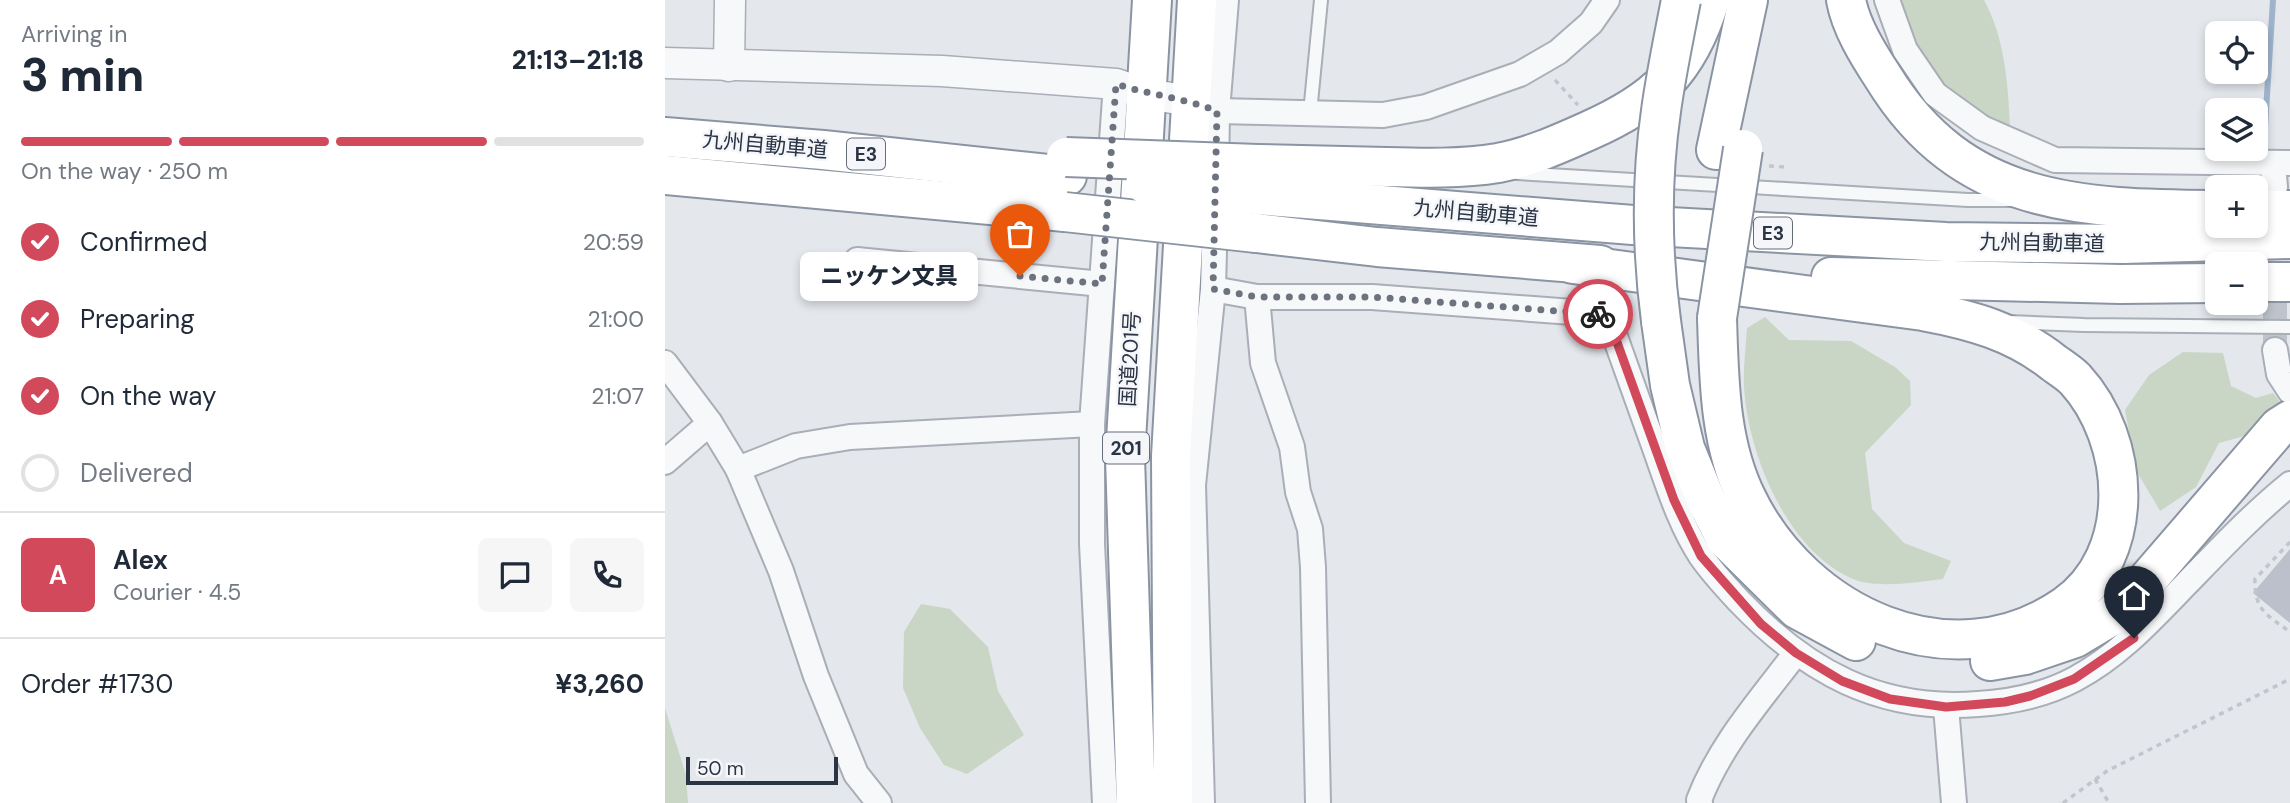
<!DOCTYPE html>
<meta charset="utf-8">
<style>
:root{--surface:#fff;--page:#f6f6f7;--text:#1f2937;--muted:#747a83;--line:#e0e1e3;--accent:#d1495b}
body{margin:0;font-family:"DM Sans","Noto Sans JP",sans-serif;background:var(--page);color:var(--text);height:100vh;display:flex;flex-direction:column;font-size:26px;white-space:nowrap}
*{box-sizing:border-box;margin:0}
p{font-size:23px;color:var(--muted)}
.icon{flex:none;width:38px;height:38px;fill:none;stroke:currentColor;stroke-width:2;stroke-linecap:round;stroke-linejoin:round}
.map{position:relative;flex:1;overflow:hidden}
.side{display:flex;flex-direction:column;background:var(--surface);width:665px}
.side>*{flex:none}
.controls{position:absolute;left:1540px;top:21px;display:grid;gap:14px}
.controls a{display:grid;place-items:center;width:63px;height:63px;border-radius:10px;background:var(--surface);box-shadow:0 4px 10px #0003;font-size:35px}
.scale{position:absolute;left:21px;bottom:18px;width:152px;box-sizing:border-box;padding-left:7px;border:4px solid #2b3445;border-top:0;font-size:19px;line-height:24px;white-space:nowrap;color:#2b3445;-webkit-text-stroke:5px #f4f6f9;paint-order:stroke}
.pin{position:absolute;display:grid;place-items:center;width:60px;height:60px;color:#fff;margin:-72px -30px;border-radius:50% 50% 50% 0;rotate:-45deg;box-shadow:0 0 7px #0007}
.pin .icon{rotate:45deg}
.courier{position:absolute;display:grid;place-items:center;width:70px;height:70px;margin:-35px;border:5px solid #d1495b;border-radius:50%;background:#fff;color:#222;box-shadow:0 2px 9px #0007}
.bubble{position:absolute;height:49px;border-radius:10px;background:var(--surface);box-shadow:0 4px 10px #0003;font-size:23px;font-weight:800;line-height:49px;text-align:center}
.summary em{font-style:normal;font-weight:800}
.summary div{display:flex;flex-direction:column-reverse}
.summary{display:flex;align-items:center;justify-content:space-between;height:119px;padding:0 21px}
h1{font-size:46px;font-weight:800;line-height:52px}
.bar{display:grid;grid-template-columns:repeat(4,1fr);gap:10px 7px;align-content:center;height:84px;padding:0 21px}
.bar i{height:9px;border-radius:5px;background:var(--line)}
.bar .selected{background:var(--accent)}
.bar p{grid-column:span 4}
.line{display:flex;align-items:center;gap:18px;padding:0 21px;border-top:2px solid var(--line)}
.line div{flex:1}
.round{display:grid;place-items:center;flex:none;width:74px;height:74px;border-radius:10px;background:var(--page)}
ol{padding:0 21px;list-style:none}
li{display:flex;align-items:center;gap:21px;height:77px}
li p{margin-inline-start:auto}
li .icon{padding:7px;border-radius:50%;background:var(--accent);color:#fff;stroke-width:4}
li:last-child{color:var(--muted)}
li i{width:38px;height:38px;border:4px solid var(--line);border-radius:50%}
main{display:flex;flex:1;min-height:0}
.map>svg:first-child{display:block}
</style>
<main>
<section class="side">
<div class="summary"><div><h1>3 min</h1><p>Arriving in</p></div><em>21:13–21:18</em></div>
<div class="bar"><i class="selected"></i><i class="selected"></i><i class="selected"></i><i></i><p>On the way · 250 m</p></div>
<ol>
<li><svg class="icon" aria-label="check" viewBox="0 0 24 24"><path d="M5 12l5 5 9-10"/></svg>Confirmed<p>20:59</p></li>
<li><svg class="icon" aria-label="check" viewBox="0 0 24 24"><path d="M5 12l5 5 9-10"/></svg>Preparing<p>21:00</p></li>
<li><svg class="icon" aria-label="check" viewBox="0 0 24 24"><path d="M5 12l5 5 9-10"/></svg>On the way<p>21:07</p></li>
<li><i></i>Delivered</li>
</ol>
<div class="line" style="height:126px"><b class="round" style="background:var(--accent);color:#fff">A</b><div><b>Alex</b><p>Courier · 4.5</p></div><a class="round"><svg class="icon" aria-label="chat" viewBox="0 0 24 24"><path d="M4 5h16v11H9l-5 4z"/></svg></a><a class="round"><svg class="icon" aria-label="phone" viewBox="0 0 24 24"><path d="M5 4h4l2 5-3 2q2 4 5 5l2-3 5 2v4C11 20 4 13 5 4z"/></svg></a></div>
<div class="line" style="height:91px"><div>Order #1730</div><b>¥3,260</b></div>
</section>
<div class="map">
<svg width="1625" height="803" viewBox="0 0 1625 803">
<rect width="100%" height="100%" fill="#e4e7ec"/>
<g fill="#c9d6c5">
<path d="M 1233,0 L 1319,0 C 1340,39 1343,83 1345,127 C 1300,105 1272,86 1247,42 C 1240,30 1237,13 1233,0 Z"/>
<path d="M 1100,317 L 1124,340 L 1186,341 L 1230,367 L 1245,381 L 1246,405 L 1200,453 L 1207,509 L 1239,543 L 1286,561 L 1278,579 C 1253,582 1211,589 1188,579 C 1122,551 1083,454 1079,387 C 1078,367 1081,347 1082,328 Z"/>
<path d="M 1518,352 L 1558,353 L 1566,386 L 1591,398 L 1608,393 L 1617,405 L 1587,434 L 1554,443 L 1531,487 L 1495,511 L 1471,470 L 1460,410 L 1484,375 Z"/>
<path d="M 256,604 L 285,609 L 323,647 L 333,691 L 359,735 L 302,774 L 279,765 L 255,728 L 238,688 L 239,632 Z"/>
<path d="M 0,708 L 21,775 L 23,803 L 0,803 Z"/>
</g>
<g fill="none" stroke-linecap="round" stroke-linejoin="round">
<path stroke="#9fb4cc" stroke-width="6" d="M 1599,143 L 1608,0"/>
</g>
<path fill="#bbc0ca" d="M 1625,549 L 1625,623 L 1588,593 Z"/>
<g fill="none" stroke-linecap="round" stroke-linejoin="round">
<path stroke="#bfc3cb" stroke-width="24" stroke-dasharray="24 12" stroke-linecap="butt" d="M 1610,226 L 1610,350"/>
<defs>
<g id="service">
<path d="M 645,113 L 656,0"/>
<path d="M 852,173 L 1303,200 L 1347,200"/>
<path d="M 1345,322 L 1419,325 L 1625,327"/>
</g>
<g id="minor">
<path d="M 1222,0 L 1240,50 L 1270,94 L 1317,128 L 1390,160 L 1625,163"/>
<path d="M 552,111 L 718,115 L 761,107 L 855,74 L 893,52 L 926,23 L 942,0"/>
<path d="M 1608,164 L 1610,187"/>
<path d="M 551,177 L 552,111 L 561,0"/>
<path d="M 192,260 L 437,284"/>
<path d="M 548,289 L 592,297 L 707,297 L 934,314 L 949,334 C 963,374 978,414 992,454 C 1004,488 1016,526 1036,556 C 1047,572 1061,587 1074,601 C 1141,671 1214,712 1313,704 C 1346,702 1380,695 1410,679 C 1455,655 1487,619 1522,583 C 1555,549 1588,514 1625,484"/>
<path d="M 592,297 L 598,363 L 627,447 L 633,492 L 645,529 L 648,567 L 653,803"/>
<path d="M 1610,350 L 1614,374 L 1625,391"/>
<path d="M 0,363 L 45,423 L 73,469 L 116,571 L 151,676 L 191,774 L 214,803"/>
<path d="M 0,462 L 45,423"/>
<path d="M 73,469 L 131,446 L 185,437 L 427,424"/>
<path d="M 1281,707 L 1289,803"/>
<path d="M 440,803 L 427,544 L 427,424 L 451,84"/>
<path d="M 537,803 L 528,485 L 548,289 L 550,214"/>
<path d="M 1035,803 L 1034,800 C 1055,745 1096,699 1131,653"/>
</g>
<g id="tertiary">
<path d="M 0,63 L 277,71 L 451,84 L 481,94 L 526,101 L 552,111"/>
<path d="M 64,66 L 65,0"/>
</g>
<g id="trunk">
<path d="M 471,803 L 460,457 L 487,0"/>
<path d="M 508,803 L 506,456 L 532,0"/>
</g>
<g id="motorway">
<path d="M 1181,0 C 1186,27 1203,54 1218,77 C 1297,206 1415,209 1552,210"/>
<path d="M 0,137 L 158,150 L 402,176"/>
<path d="M 1051,150 L 1083,0"/>
<path d="M 593,164 C 636,165 679,166 721,167 C 759,168 796,169 833,163 C 865,157 894,144 923,131 C 991,101 1023,71 1045,0"/>
<path d="M 0,175 L 400,212"/>
<path d="M 591,195 L 968,225 L 1281,242 L 1459,244 L 1625,239"/>
<path d="M 1591,210 L 1625,210"/>
<path d="M 591,233 L 712,247 L 935,265"/>
<path d="M 908,264 L 1258,311 C 1307,320 1350,332 1389,363 C 1396,368 1404,373 1410,379 C 1466,440 1473,555 1400,606 C 1285,685 1138,614 1082,499 C 1054,443 1054,378 1052,318"/>
<path d="M 1166,277 L 1455,284 L 1552,283"/>
<path d="M 1591,282 L 1625,282"/>
<path d="M 996,321 L 1005,385 L 1020,448 L 1041,500 L 1061,539 L 1132,609 L 1191,641"/>
<path d="M 1325,661 L 1360,655 L 1410,638 L 1445,617 L 1483,579 L 1614,427 L 1625,420"/>
</g>
</defs>
<use href="#service" stroke="#a9aeb7" stroke-width="16"/>
<use href="#minor" stroke="#a9aeb7" stroke-width="28"/>
<use href="#tertiary" stroke="#a9aeb7" stroke-width="33"/>
<use href="#trunk" stroke="#8b94a3" stroke-width="42"/>
<use href="#motorway" stroke="#8b94a3" stroke-width="42"/>
<g stroke="#c2c5cb" stroke-width="3.5" stroke-dasharray="5 5" stroke-linecap="butt">
<path d="M 890,80 L 913,105"/>
<path d="M 1104,166 L 1120,167"/>
<path d="M 1625,542 L 1590,579 C 1589,610 1602,615 1625,632"/>
<path d="M 1430,779 L 1444,803"/>
<path d="M 1398,803 L 1442,771 L 1625,679"/>
</g>
<use href="#service" stroke="#f7f8fa" stroke-width="12"/>
<use href="#minor" stroke="#f7f8fa" stroke-width="24"/>
<use href="#tertiary" stroke="#f7f8fa" stroke-width="30"/>
<use href="#trunk" stroke="#fff" stroke-width="38"/>
<use href="#motorway" stroke="#fff" stroke-width="38"/>
<defs>
<g id="motorway-bridge">
<path d="M 401,157 L 593,164"/>
<path d="M 480,184 L 591,195"/>
<path d="M 400,212 L 591,233"/>
<path d="M 1052,318 L 1078,149"/>
<path d="M 996,321 C 987,252 986,180 996,111 C 1001,74 1009,37 1016,0"/>
</g>
</defs>
<use href="#motorway-bridge" stroke="#8b94a3" stroke-width="42" stroke-linecap="butt"/>
<use href="#motorway-bridge" stroke="#fff" stroke-width="38"/>
</g>
<g fill="none" stroke-linecap="round" stroke-linejoin="round">
<path stroke="#6c737f" stroke-width="7" stroke-dasharray="0 12.6" d="M 355,276 L 437,284 L 451,84 C 485,95 519,98 552,111 L 548,289 L 592,297 L 707,297 L 933,314"/>
<path stroke="#d1495b" stroke-width="9" d="M 933,314 L 949,334 L 1009,500 L 1036,556 L 1096,624 L 1131,653 L 1177,681 L 1225,699 L 1281,707 L 1340,702 L 1365,696 L 1409,679 L 1469,638"/>
</g>
<g text-anchor="middle" dominant-baseline="central" stroke-width="5" stroke-linejoin="round" paint-order="stroke">
<g fill="#f4f6f9" stroke="#676e7b" stroke-width="2">
<rect x="182" y="138.5" width="38" height="31" rx="5"/>
<rect x="1089" y="217.5" width="38" height="31" rx="5"/>
<rect x="438" y="432.5" width="46" height="31" rx="5"/>
</g>
<g font-size="19" font-weight="bold" fill="#2b3445">
<text x="201" y="154">E3</text>
<text x="1108" y="233">E3</text>
<text x="461" y="448">201</text>
</g>
<g font-size="21" fill="#2b3445" stroke="#f4f6f9">
<text transform="translate(100 145) rotate(5)">九州自動車道</text>
<text transform="translate(811 213) rotate(5)">九州自動車道</text>
<text transform="translate(1377 243) rotate(1)">九州自動車道</text>
<text transform="translate(465 359) rotate(-87)">国道201号</text>
</g>
</g>
</svg>
<div class="controls">
<a><svg class="icon" aria-label="locate" viewBox="0 0 24 24"><circle cx="12" cy="12" r="6"/><path d="M12 2v4M12 18v4M2 12h4M18 12h4"/></svg></a>
<a><svg class="icon" aria-label="layers" viewBox="0 0 24 24"><path d="M12 4l9 5-9 5-9-5zM3 14l9 5 9-5"/></svg></a>
<a>+</a>
<a>−</a>
</div>
<div class="scale">50 m</div>
<div class="pin" style="left:355px;top:276px;background:#ea580c"><svg class="icon" aria-label="bag" viewBox="0 0 24 24"><path d="M5 8h14l-1 12H6zM9 8a3 3 0 0 1 6 0"/></svg></div>
<div class="pin" style="left:1469px;top:638px;background:#1f2937"><svg class="icon" aria-label="home" viewBox="0 0 24 24"><path d="M3 11l9-7 9 7M6 9v11h12V9"/></svg></div>
<div class="courier" style="left:933px;top:314px"><svg class="icon" aria-label="bike" viewBox="0 0 24 24"><circle cx="6" cy="16" r="4"/><circle cx="18" cy="16" r="4"/><path d="M6 16l4-8h5l3 8M10 8l3 8H6M13 5h3"/></svg></div>
<div class="bubble" style="left:135px;top:252px;width:178px">ニッケン文具</div>
</div>
</main>
